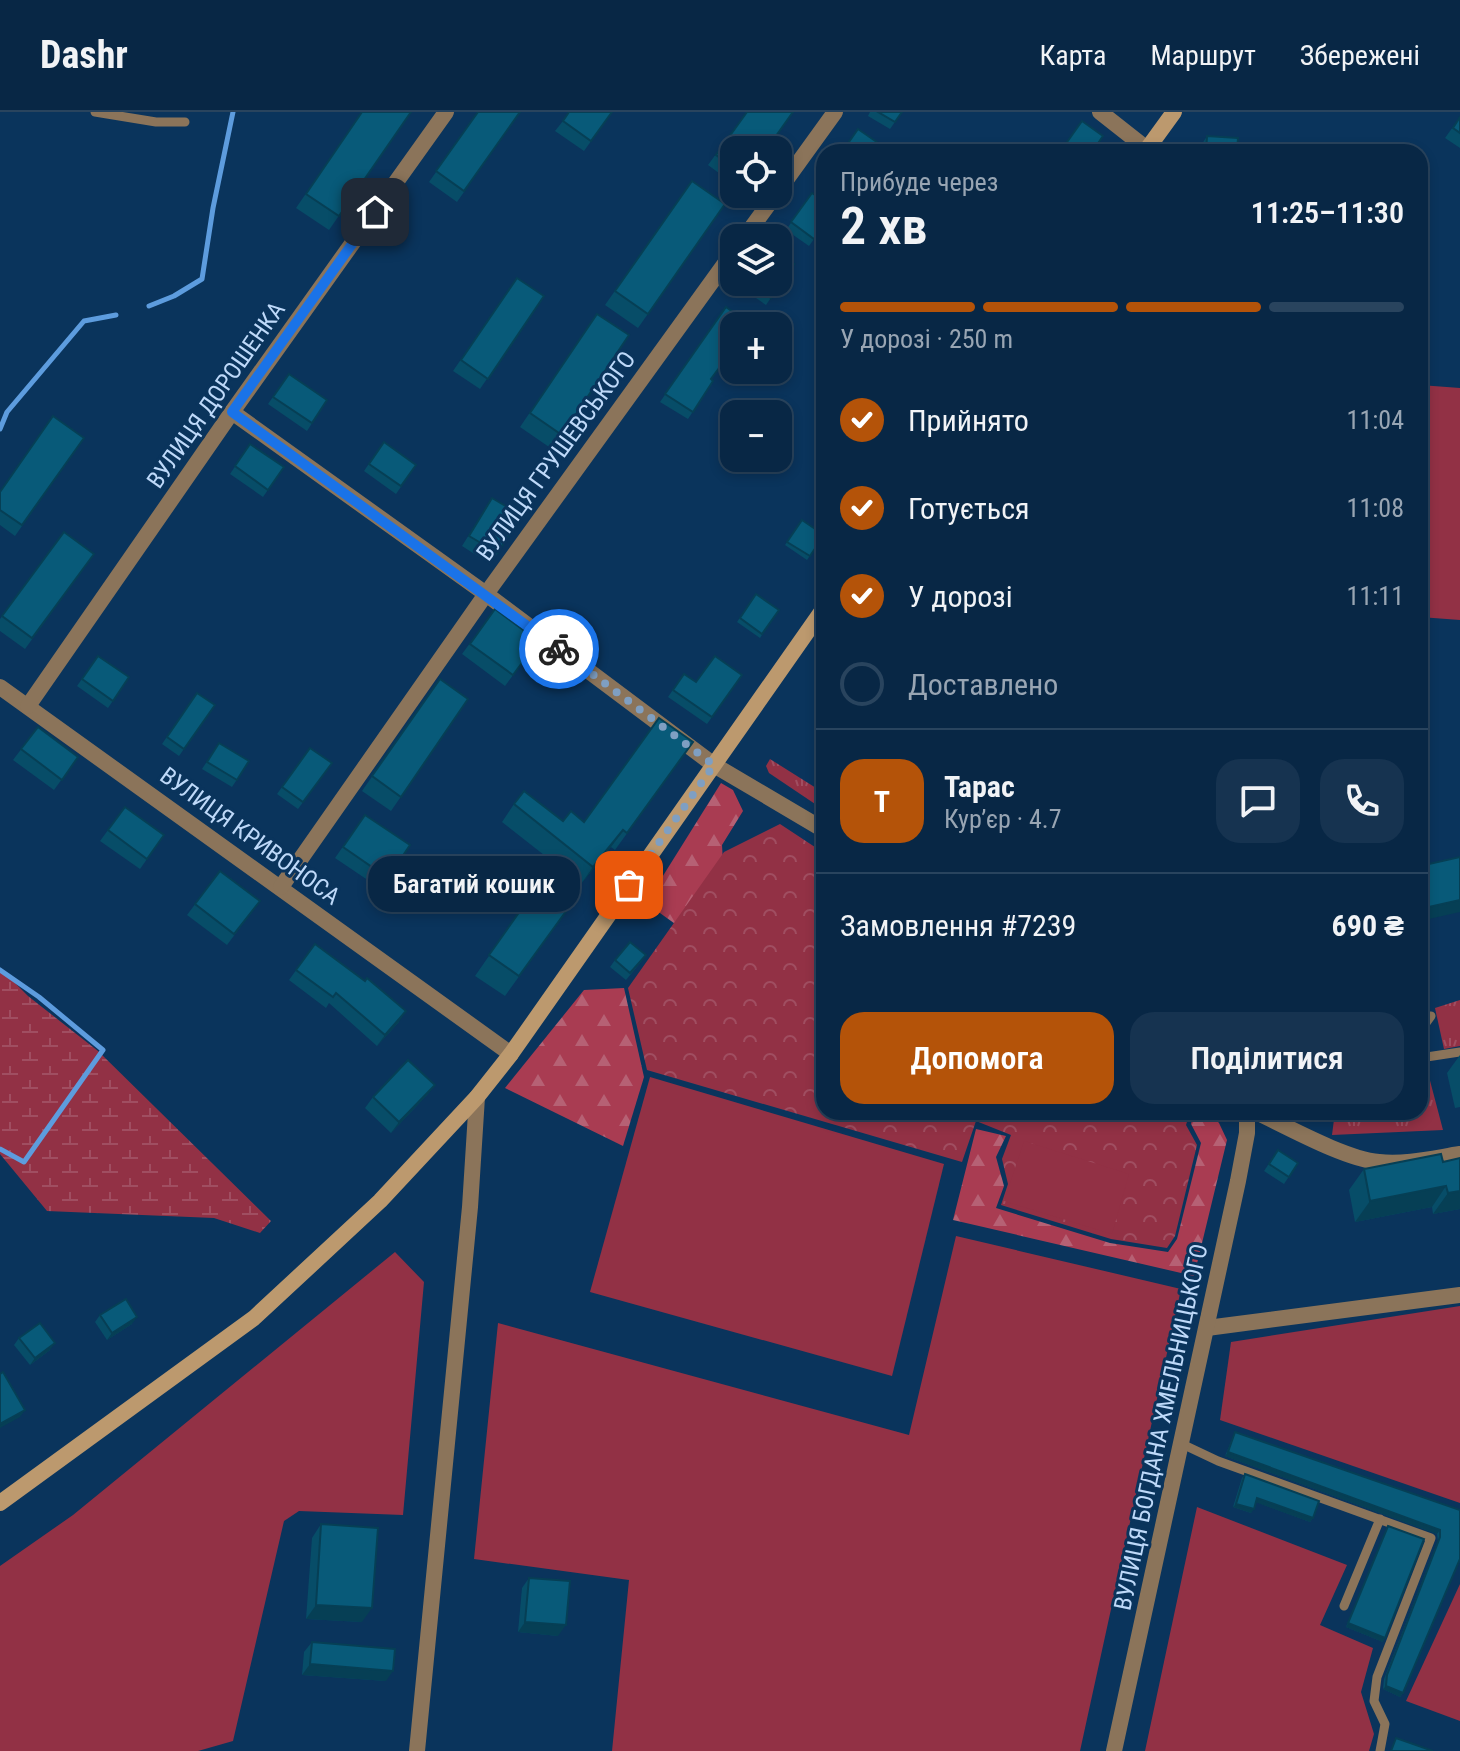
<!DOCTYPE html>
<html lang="uk">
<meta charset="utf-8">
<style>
:root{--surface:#082745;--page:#163350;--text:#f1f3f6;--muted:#98a5b3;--line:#29445e;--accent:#b45309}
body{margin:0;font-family:"Roboto Condensed",sans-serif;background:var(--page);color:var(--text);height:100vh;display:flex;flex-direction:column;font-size:30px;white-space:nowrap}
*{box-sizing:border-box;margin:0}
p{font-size:26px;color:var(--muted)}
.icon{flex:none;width:44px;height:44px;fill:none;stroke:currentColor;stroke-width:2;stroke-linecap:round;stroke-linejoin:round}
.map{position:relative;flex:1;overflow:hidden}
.drawer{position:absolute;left:816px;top:32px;width:612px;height:976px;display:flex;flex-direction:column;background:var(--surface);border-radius:24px;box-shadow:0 4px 12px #0003,0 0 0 2px var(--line)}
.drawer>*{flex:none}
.buttons{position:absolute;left:720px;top:24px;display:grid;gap:16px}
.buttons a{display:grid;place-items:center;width:72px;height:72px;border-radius:16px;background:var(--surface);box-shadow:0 4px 12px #0003,0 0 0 2px var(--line);font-size:40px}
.pin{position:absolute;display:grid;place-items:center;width:68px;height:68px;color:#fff;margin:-34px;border-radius:16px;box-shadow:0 4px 12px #0006}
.courier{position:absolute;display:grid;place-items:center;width:80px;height:80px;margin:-40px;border:6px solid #1a73e8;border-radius:50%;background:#fff;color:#222;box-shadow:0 2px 10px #0007}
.bubble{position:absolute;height:56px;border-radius:24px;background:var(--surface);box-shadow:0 4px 12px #0003,0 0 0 2px var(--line);font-size:26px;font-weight:600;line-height:56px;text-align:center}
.headline em{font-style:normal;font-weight:600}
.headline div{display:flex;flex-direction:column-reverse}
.headline{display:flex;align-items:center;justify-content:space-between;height:136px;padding:0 24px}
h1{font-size:52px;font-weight:600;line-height:60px}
.bar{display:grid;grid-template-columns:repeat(4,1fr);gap:12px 8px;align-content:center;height:96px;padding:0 24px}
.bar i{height:10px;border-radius:6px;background:var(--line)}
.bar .selected{background:var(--accent)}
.bar p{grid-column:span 4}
.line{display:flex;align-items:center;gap:20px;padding:0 24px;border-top:2px solid var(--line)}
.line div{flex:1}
.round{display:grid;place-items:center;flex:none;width:84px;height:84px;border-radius:24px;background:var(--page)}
ol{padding:0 24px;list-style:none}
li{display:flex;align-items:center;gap:24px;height:88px}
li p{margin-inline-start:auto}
li .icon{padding:8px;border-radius:50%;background:var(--accent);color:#fff;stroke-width:4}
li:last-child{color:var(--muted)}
li i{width:44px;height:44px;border:4px solid var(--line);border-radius:50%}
.action{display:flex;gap:16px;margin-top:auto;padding:16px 24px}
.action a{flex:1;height:92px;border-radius:24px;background:var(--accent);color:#fff;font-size:32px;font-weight:600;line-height:92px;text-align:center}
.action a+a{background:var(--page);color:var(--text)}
header{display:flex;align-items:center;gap:48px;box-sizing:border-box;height:112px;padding:0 40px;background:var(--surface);border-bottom:2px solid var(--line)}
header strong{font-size:38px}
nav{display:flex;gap:44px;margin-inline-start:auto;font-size:28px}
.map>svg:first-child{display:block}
</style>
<header>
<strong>Dashr</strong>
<nav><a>Карта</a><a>Маршрут</a><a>Збережені</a></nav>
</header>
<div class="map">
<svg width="1460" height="1639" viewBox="0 0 1460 1639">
<defs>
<pattern id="grass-tufts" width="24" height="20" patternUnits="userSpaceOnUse" patternTransform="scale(2)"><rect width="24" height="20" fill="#923145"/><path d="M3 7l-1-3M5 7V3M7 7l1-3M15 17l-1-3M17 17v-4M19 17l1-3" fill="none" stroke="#a04e61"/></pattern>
<pattern id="forest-firs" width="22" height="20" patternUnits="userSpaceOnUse" patternTransform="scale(2)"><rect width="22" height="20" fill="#a93c52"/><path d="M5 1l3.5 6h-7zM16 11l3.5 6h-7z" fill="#b66174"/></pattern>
<pattern id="wetland-marsh" width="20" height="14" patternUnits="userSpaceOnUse" patternTransform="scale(2)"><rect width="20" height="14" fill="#923145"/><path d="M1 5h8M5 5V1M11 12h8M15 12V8" fill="none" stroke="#a04e61"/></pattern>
<pattern id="park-crowns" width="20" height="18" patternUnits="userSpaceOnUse" patternTransform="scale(2)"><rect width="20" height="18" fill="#923145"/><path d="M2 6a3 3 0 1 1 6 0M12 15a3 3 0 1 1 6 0" fill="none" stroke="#a04e61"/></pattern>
</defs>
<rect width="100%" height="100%" fill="#0a345c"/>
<g fill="url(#grass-tufts)">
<path d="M 770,647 L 824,681 L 824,698 L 769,661 L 766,654 Z"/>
<path d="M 1460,888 L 1460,934 L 1444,937 L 1435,896 Z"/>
<path d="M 1428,961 L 1443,1018 L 1332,1023 L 1335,1000 L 1420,1000 L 1420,966 Z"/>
</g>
<g fill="url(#forest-firs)">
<path d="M 721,671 L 733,678 L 743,699 L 722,733 L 723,751 L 678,814 L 646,791 Z"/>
<path d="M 624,876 L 644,965 L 623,1034 L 505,976 L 584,878 Z"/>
<path d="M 1194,1000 L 1209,1000 L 1219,1011 L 1227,1028 L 1194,1164 L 953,1108 L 976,1017 L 1006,1024 L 996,1045 L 1004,1074 L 996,1096 L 1110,1131 L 1168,1140 L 1177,1127 L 1201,1031 L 1191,1012 Z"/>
</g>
<path fill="url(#wetland-marsh)" d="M 0,856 L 28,884 L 98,939 L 271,1109 L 260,1121 L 214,1106 L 47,1099 L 0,1042 Z"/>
<path fill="url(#park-crowns)" d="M 780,712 L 824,741 L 824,1000 L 1190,1000 L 1186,1013 L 1197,1033 L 1175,1124 L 1167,1136 L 1111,1127 L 1001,1093 L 1008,1072 L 1002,1047 L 1011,1023 L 976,1009 L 962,1050 L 647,958 L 628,876 L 724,740 Z"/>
<g fill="#923145">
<path d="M 1420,273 L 1460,276 L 1460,508 L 1420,505 Z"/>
<path d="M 650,965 L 944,1052 L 892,1264 L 590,1180 Z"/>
<path d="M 1024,1029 L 1129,1062 L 1112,1122 L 1004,1089 Z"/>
<path d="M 956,1124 L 1181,1177 L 1080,1639 L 612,1639 L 629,1468 L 474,1447 L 498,1211 L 909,1323 Z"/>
<path d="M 395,1140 L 424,1170 L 403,1403 L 299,1399 L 284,1409 L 233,1629 L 198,1639 L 0,1639 L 0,1454 L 73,1403 Z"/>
<path d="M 1460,1194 L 1460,1391 L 1220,1308 L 1231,1230 Z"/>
<path d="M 1197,1395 L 1347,1453 L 1320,1513 L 1373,1536 L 1361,1580 L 1374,1622 L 1369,1639 L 1145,1639 Z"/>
<path d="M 1460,1472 L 1460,1609 L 1406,1589 Z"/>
</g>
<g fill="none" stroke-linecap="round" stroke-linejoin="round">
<g stroke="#5d9cde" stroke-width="5">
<path d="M 149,194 L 174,184 L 202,167 L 213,96 L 233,0"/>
<path d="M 0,317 L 7,300 L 84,209 L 116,203"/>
<path d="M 0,858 L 39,885 L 103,938 L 24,1050 L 0,1037"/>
</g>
<g stroke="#8b745a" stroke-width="9">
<path d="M 95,0 L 156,10 L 185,10"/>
<path d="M 1420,919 L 1431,904"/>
<path d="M 1420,946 L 1460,940"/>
<path d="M 1182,1332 L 1218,1349 L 1431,1426 L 1377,1565 L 1374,1589 L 1385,1612 L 1380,1639"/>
<path d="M 1344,1494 L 1380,1407"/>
</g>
<g stroke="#8b745a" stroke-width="16">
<path d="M 1100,0 L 1147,37"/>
<path d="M 778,79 L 835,0"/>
<path d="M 744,126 L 776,82"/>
<path d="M 232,300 L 486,482 L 714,653 L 824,718"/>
<path d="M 0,575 L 511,942"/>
<path d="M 28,594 L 232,300 L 446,0"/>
<path d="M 281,775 L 486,482 L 734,139"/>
<path d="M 1256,1000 C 1288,1015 1345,1047 1379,1050 C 1405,1053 1434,1046 1460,1042"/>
<path d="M 1207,1216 L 1460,1183"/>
<path d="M 417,1639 L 470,1095 L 477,985"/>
<path d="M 1114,1639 L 1238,1069 L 1247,1021 L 1247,1000"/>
</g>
<g stroke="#bc996e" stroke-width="16">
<path d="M 1145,40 L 1174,0"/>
<path d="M 0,1391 L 254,1206 L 380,1089 L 477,985 L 511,942 L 824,496"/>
</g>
</g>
<g fill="#074d68">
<path d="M 362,0 L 411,0 L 329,118 L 296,96 Z"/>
<path d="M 478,0 L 520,0 L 457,90 L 429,70 Z"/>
<path d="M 612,0 L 584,39 L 555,19 L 563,9 Z"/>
<path d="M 747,0 L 734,38 L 734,72 L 708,53 Z"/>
<path d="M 870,0 L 902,0 L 890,17 L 868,4 Z"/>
<path d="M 1460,5 L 1460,36 L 1445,26 Z"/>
<path d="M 1207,24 L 1237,40 L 1202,40 L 1202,32 Z"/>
<path d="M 692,69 L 725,92 L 638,216 L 605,193 Z"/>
<path d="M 812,81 L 824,113 L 809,134 L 786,118 Z"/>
<path d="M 794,152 L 766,193 L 743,177 L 748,170 Z"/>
<path d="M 517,166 L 544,184 L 480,277 L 453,259 Z"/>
<path d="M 726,195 L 711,267 L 713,269 L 688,307 L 660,290 Z"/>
<path d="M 597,202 L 629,223 L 552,337 L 520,315 Z"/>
<path d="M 289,262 L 327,288 L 307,319 L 268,292 Z"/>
<path d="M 84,326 L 15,424 L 0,413 L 0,380 Z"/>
<path d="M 384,330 L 416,353 L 396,382 L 364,359 Z"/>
<path d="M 250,332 L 284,355 L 263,385 L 230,362 Z"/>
<path d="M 492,386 L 498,441 L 490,452 L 462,434 Z"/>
<path d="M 802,408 L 824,423 L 807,448 L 785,433 Z"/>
<path d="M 64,420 L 94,442 L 25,537 L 0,519 L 0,507 Z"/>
<path d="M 756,482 L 779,498 L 760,526 L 737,510 Z"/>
<path d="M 495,497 L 538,529 L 505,574 L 462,542 Z"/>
<path d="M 98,544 L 129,565 L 108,596 L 77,574 Z"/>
<path d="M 684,562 L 696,570 L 742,563 L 707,612 L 668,585 Z"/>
<path d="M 440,567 L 468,587 L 391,699 L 362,679 Z"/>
<path d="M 197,581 L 215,593 L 179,644 L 162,632 Z"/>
<path d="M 38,615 L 78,645 L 54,678 L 13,648 Z"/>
<path d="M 693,630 L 615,738 L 611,735 L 581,772 L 502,710 L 514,692 L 563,709 L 584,710 Z"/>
<path d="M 219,631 L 249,649 L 232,675 L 202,657 Z"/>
<path d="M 310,636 L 332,651 L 298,697 L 277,682 Z"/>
<path d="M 125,695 L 164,723 L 140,757 L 100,729 Z"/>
<path d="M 365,703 L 410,733 L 381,777 L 335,746 Z"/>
<path d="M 549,758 L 580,780 L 505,884 L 475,864 Z"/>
<path d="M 220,759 L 260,789 L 227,833 L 187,803 Z"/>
<path d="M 315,832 L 399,910 L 377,934 L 329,891 L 326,896 L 289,868 Z"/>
<path d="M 615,848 L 641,850 L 626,868 L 610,855 Z"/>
<path d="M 1460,943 L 1460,995 L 1455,996 L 1447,961 Z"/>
<path d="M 435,973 L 427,983 L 391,1021 L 365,996 L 373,985 Z"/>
<path d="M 1278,1038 L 1298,1051 L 1284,1072 L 1264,1059 Z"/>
<path d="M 1443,1050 L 1460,1097 L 1433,1102 L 1432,1095 L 1355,1110 L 1349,1078 L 1364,1057 Z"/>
<path d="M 100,1203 L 132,1212 L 107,1228 L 95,1210 Z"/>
<path d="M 19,1226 L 50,1238 L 30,1253 L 14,1233 Z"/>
<path d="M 1235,1320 L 1460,1398 L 1403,1581 L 1400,1585 L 1383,1577 L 1384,1567 L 1438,1429 L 1437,1422 L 1225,1344 Z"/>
<path d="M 1245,1362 L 1313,1406 L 1310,1410 L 1256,1390 L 1251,1401 L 1233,1395 L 1242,1366 Z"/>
<path d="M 321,1412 L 362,1510 L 306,1507 L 312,1426 Z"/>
<path d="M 1388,1414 L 1383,1530 L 1346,1515 Z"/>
<path d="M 529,1466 L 558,1524 L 518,1520 L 522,1476 Z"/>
<path d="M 312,1530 L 386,1569 L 302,1563 L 304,1540 Z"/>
</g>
<g fill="#063f55">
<path d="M 623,718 L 611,735 L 581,772 L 593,755 Z"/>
<path d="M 1460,788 L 1460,800 L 1420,809 L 1420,797 Z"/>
<path d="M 406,899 L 399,910 L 377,934 L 385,923 Z"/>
<path d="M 435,973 L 427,983 L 391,1021 L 399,1010 Z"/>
<path d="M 1446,1074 L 1432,1095 L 1355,1110 L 1370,1089 Z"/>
<path d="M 1460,1079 L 1460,1097 L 1433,1102 L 1448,1081 Z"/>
<path d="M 137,1205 L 132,1212 L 107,1228 L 112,1221 Z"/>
<path d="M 55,1231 L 50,1238 L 30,1253 L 35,1246 Z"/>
<path d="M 25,1298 L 20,1305 L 0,1316 L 0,1312 Z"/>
<path d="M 1228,1340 L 1440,1418 L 1437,1422 L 1225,1344 Z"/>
<path d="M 1257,1386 L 1313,1406 L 1310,1410 L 1255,1390 Z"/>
<path d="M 1236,1392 L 1254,1397 L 1251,1401 L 1233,1395 Z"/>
<path d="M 316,1493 L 372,1496 L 362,1510 L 306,1507 Z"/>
<path d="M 525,1510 L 566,1513 L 558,1524 L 518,1520 Z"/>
<path d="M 1348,1511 L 1385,1526 L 1383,1530 L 1346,1515 Z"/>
<path d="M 310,1552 L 393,1559 L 386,1569 L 302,1563 Z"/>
<path d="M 1386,1574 L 1403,1581 L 1400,1585 L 1383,1577 Z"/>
</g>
<g fill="#085a79" stroke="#063f55" stroke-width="2">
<path d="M 362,0 L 411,0 L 339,104 L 306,82 Z"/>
<path d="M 478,0 L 520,0 L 464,79 L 436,59 Z"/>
<path d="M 569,0 L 612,0 L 591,29 L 563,9 Z"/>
<path d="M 747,0 L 793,0 L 766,38 L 734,38 L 734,56 L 716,43 Z"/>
<path d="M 878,0 L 902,0 L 895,10 Z"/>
<path d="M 1460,5 L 1460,21 L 1453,16 Z"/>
<path d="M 1082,9 L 1103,24 L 1092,40 L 1060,40 Z"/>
<path d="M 858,17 L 881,33 L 876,40 L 842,40 Z"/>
<path d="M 1207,24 L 1238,26 L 1237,40 L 1206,40 Z"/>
<path d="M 692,69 L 725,92 L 648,202 L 615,179 Z"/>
<path d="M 812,81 L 824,89 L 824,113 L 814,127 L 791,110 Z"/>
<path d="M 778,142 L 794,152 L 771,186 L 748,170 L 778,170 Z"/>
<path d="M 517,166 L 544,184 L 488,267 L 461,248 Z"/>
<path d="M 726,195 L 751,213 L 750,214 L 734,214 L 734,236 L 711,267 L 713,269 L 693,300 L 665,282 Z"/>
<path d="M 597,202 L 629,223 L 562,323 L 530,301 Z"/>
<path d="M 289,262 L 327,288 L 312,311 L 273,285 Z"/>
<path d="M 53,304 L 84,326 L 22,413 L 0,398 L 0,380 Z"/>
<path d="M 384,330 L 416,353 L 401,374 L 369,352 Z"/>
<path d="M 250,332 L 284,355 L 268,378 L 235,354 Z"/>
<path d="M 492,386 L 521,403 L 498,441 L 469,424 Z"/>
<path d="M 802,408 L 824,423 L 810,444 L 787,430 Z"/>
<path d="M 64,420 L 94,442 L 32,526 L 2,504 Z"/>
<path d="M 756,482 L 779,498 L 762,522 L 740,506 Z"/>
<path d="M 495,497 L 538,529 L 513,563 L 470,532 Z"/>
<path d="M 98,544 L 129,565 L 113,589 L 82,567 Z"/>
<path d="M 715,544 L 742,563 L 712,605 L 673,578 L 684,562 L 696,570 Z"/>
<path d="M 440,567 L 468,587 L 401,685 L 372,664 Z"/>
<path d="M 197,581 L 215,593 L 184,637 L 167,625 Z"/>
<path d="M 659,606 L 693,630 L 627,721 L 623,718 L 593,755 L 514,692 L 524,679 L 563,709 L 571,699 L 584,710 Z"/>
<path d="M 38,615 L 78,645 L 62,668 L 21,637 Z"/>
<path d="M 219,631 L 249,649 L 237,668 L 207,650 Z"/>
<path d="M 310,636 L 332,651 L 303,690 L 282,675 Z"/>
<path d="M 125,695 L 164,723 L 147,747 L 108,718 Z"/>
<path d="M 365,703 L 410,733 L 388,766 L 343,735 Z"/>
<path d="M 1460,745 L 1460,788 L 1420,797 L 1420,754 Z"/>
<path d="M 549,758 L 580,780 L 519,864 L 489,843 Z"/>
<path d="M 220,759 L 260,789 L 234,822 L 195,792 Z"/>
<path d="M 630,830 L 646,843 L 630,861 L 615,848 Z"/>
<path d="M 315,832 L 365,869 L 367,866 L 406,899 L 385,923 L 336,881 L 333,885 L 296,858 Z"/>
<path d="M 408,948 L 435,973 L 399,1010 L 373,985 Z"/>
<path d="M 1278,1038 L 1298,1051 L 1289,1065 L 1269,1052 Z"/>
<path d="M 1441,1042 L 1443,1050 L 1460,1046 L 1460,1079 L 1448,1081 L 1446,1074 L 1370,1089 L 1364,1057 Z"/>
<path d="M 126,1187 L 137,1205 L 112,1221 L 100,1203 Z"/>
<path d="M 40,1211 L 55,1231 L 35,1246 L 19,1226 Z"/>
<path d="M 3,1260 L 25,1298 L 0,1312 L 0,1262 Z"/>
<path d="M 1235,1320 L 1460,1398 L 1460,1447 L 1403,1581 L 1386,1574 L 1387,1563 L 1440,1425 L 1440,1418 L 1228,1340 Z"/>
<path d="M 1245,1362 L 1319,1389 L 1313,1406 L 1257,1386 L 1254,1397 L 1236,1392 Z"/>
<path d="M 321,1412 L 378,1416 L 372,1496 L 316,1493 Z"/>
<path d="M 1388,1414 L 1424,1427 L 1385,1526 L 1348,1511 Z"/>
<path d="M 529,1466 L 570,1469 L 566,1513 L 525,1510 Z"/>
<path d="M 312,1530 L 395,1537 L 393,1559 L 310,1552 Z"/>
<path d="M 1396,1626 L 1433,1639 L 1391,1639 Z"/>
</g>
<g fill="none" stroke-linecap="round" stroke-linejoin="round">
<path stroke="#7f9fc2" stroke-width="8" stroke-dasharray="0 14.4" d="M 559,537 L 714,653 L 629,773"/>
<path stroke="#1a73e8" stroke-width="10" d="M 375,100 L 232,300 L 559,537"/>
</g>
<g text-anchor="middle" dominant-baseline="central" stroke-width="6" stroke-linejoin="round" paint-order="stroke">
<g font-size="24" fill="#bed9f9" stroke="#0a345c">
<text transform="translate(216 283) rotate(-55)">ВУЛИЦЯ ДОРОШЕНКА</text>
<text transform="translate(556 344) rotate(-54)">ВУЛИЦЯ ГРУШЕВСЬКОГО</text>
<text transform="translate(250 724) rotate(36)">ВУЛИЦЯ КРИВОНОСА</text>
<text transform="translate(1161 1315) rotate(-78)">ВУЛИЦЯ БОГДАНА ХМЕЛЬНИЦЬКОГО</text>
</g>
</g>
</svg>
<div class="buttons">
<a><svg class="icon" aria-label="locate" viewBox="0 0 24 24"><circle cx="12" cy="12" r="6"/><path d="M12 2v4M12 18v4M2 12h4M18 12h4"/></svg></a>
<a><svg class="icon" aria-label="layers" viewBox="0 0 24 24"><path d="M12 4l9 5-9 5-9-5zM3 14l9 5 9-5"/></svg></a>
<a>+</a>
<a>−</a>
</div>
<div class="pin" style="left:629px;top:773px;background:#ea580c"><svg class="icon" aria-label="bag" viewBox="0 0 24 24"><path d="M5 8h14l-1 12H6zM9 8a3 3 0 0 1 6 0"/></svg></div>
<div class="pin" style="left:375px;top:100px;background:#1f2937"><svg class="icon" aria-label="home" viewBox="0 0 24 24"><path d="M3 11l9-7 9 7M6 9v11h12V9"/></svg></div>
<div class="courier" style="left:559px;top:537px"><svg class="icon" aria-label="bike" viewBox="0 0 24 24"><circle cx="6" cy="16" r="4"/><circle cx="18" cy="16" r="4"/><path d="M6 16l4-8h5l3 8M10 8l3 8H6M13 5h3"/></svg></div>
<div class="bubble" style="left:368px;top:744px;width:212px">Багатий кошик</div>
<section class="drawer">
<div class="headline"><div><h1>2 хв</h1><p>Прибуде через</p></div><em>11:25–11:30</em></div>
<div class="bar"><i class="selected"></i><i class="selected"></i><i class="selected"></i><i></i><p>У дорозі · 250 m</p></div>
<ol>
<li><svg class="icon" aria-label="check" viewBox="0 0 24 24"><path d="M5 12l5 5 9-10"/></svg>Прийнято<p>11:04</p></li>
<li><svg class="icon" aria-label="check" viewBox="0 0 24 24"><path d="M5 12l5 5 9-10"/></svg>Готується<p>11:08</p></li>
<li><svg class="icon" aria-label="check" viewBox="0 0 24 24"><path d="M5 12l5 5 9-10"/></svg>У дорозі<p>11:11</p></li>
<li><i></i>Доставлено</li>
</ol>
<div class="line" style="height:144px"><b class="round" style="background:var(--accent);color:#fff">Т</b><div><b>Тарас</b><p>Кур’єр · 4.7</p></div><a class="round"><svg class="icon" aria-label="chat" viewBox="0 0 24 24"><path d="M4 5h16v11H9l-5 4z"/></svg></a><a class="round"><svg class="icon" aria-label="phone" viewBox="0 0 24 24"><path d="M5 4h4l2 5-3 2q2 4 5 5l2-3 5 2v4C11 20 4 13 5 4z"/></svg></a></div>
<div class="line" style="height:104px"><div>Замовлення #7239</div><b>690 ₴</b></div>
<div class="action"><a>Допомога</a><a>Поділитися</a></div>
</section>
</div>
